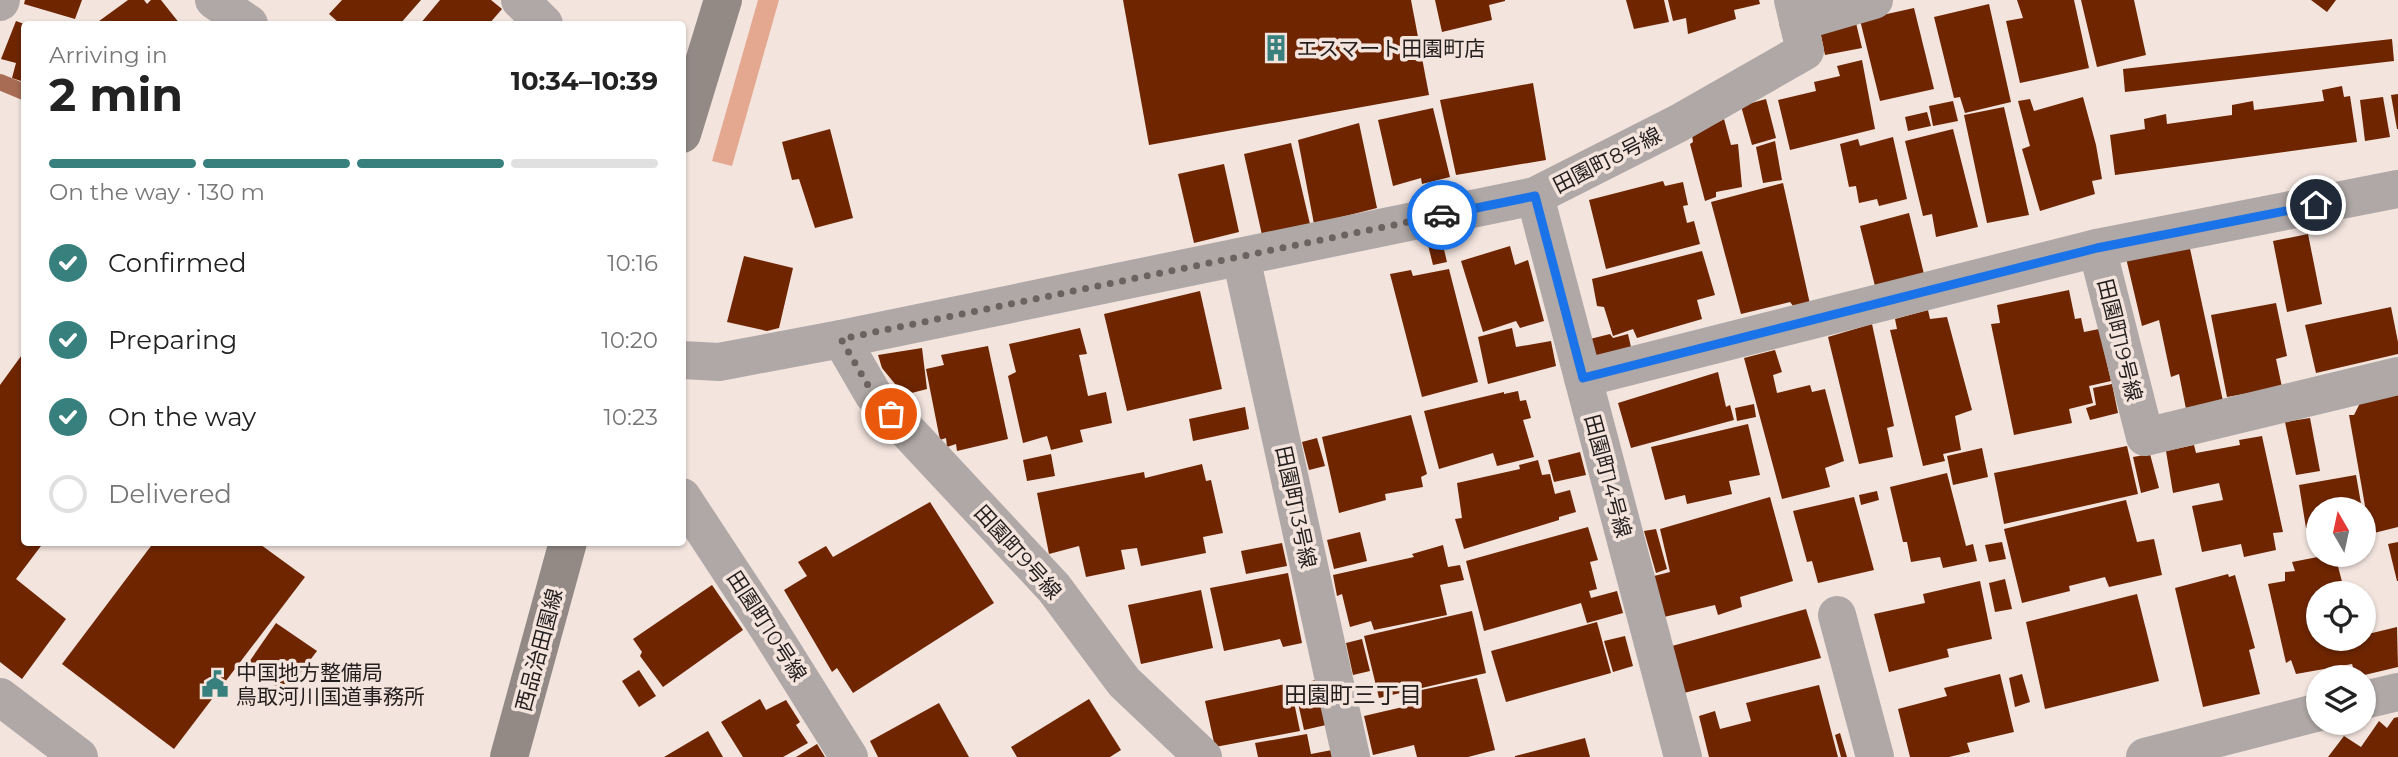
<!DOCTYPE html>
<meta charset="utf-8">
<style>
:root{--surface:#fff;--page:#f2f2f2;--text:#222;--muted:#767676;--line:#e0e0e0;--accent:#38807e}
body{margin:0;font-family:Montserrat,"Noto Sans JP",sans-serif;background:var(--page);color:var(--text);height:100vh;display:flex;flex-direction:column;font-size:26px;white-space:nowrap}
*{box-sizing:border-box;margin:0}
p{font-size:23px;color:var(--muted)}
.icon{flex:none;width:38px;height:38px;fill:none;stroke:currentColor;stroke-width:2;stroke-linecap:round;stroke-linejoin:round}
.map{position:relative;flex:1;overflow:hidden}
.panel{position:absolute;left:21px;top:21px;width:665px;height:525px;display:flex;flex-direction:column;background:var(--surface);border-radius:7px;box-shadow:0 2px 5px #0004}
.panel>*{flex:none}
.needle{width:46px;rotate:351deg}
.tools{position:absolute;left:2306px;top:497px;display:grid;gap:14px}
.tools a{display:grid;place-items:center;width:70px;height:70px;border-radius:50%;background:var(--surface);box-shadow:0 2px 5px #0004;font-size:35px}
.pin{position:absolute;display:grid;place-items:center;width:60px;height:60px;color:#fff;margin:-30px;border:4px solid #fff;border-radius:50%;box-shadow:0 2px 7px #0007}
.courier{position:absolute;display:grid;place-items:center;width:70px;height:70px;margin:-35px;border:5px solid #1a73e8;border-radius:50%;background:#fff;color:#222;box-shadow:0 2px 9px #0007}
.headline em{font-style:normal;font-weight:700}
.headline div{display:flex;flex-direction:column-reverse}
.headline{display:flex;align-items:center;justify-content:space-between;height:119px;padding:0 28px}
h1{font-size:46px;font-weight:700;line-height:52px}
.bar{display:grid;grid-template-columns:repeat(4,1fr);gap:10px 7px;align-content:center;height:84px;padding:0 28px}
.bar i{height:9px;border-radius:5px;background:var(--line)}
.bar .on{background:var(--accent)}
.bar p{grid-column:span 4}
ol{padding:0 28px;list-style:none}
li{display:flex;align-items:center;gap:21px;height:77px}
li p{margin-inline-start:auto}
li .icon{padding:7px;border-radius:50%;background:var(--accent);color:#fff;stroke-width:4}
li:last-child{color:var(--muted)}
li i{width:38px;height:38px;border:4px solid var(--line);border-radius:50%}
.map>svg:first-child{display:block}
</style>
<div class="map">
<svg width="2398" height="757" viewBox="0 0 2398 757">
<rect width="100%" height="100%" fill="#f3e4de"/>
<path fill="#e4a78f" d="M 758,0 L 779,0 L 732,166 L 712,161 Z"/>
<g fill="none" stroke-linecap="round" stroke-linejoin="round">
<path stroke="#a86c54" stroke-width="16" d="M 0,82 L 24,92"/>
</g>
<g fill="#6e2500">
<path d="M 25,0 L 82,0 L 75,19 L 24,4 Z"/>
<path d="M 128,0 L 144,0 L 147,4 L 151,0 L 161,0 L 180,24 L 95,24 Z"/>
<path d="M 342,0 L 421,0 L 400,24 L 336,24 L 338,22 L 329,14 Z"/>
<path d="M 440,0 L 491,0 L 502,9 L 489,24 L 420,24 Z"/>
<path d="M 1123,0 L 1411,0 L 1429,95 L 1149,145 Z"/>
<path d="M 1435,0 L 1505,0 L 1505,1 L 1489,5 L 1492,20 L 1442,32 Z"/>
<path d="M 1626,0 L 1664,0 L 1669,22 L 1634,29 Z"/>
<path d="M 1668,0 L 1759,0 L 1760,4 L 1734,10 L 1736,19 L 1688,34 L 1686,18 L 1673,21 Z"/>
<path d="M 2017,0 L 2074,0 L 2089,68 L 2020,83 L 2006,21 L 2023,18 Z"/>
<path d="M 2081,0 L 2134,0 L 2146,55 L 2097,67 Z"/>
<path d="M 2311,0 L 2336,0 L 2327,12 Z"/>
<path d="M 1989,4 L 2011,102 L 1965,113 L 1960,97 L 1954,98 L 1934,17 Z"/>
<path d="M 1914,8 L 1934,89 L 1880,101 L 1860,20 Z"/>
<path d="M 16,21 L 24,24 L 24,82 L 12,78 L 16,63 L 1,59 Z"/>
<path d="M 1856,23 L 1862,48 L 1825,55 L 1820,30 Z"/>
<path d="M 2392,39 L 2394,61 L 2125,92 L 2123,69 Z"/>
<path d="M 1862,60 L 1875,129 L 1790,150 L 1778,100 L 1816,91 L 1814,82 L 1840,76 L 1837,66 Z"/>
<path d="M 1533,83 L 1546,160 L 1456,175 L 1440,100 Z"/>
<path d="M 2342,86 L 2344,97 L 2350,96 L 2357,142 L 2115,175 L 2110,135 L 2145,129 L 2144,119 L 2166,114 L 2167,124 L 2232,115 L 2232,105 L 2253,101 L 2254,110 L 2324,101 L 2322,90 Z"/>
<path d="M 2398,94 L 2398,129 L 2397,129 L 2391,95 Z"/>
<path d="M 2083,97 L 2096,145 L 2102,179 L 2092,181 L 2095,194 L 2040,211 L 2022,149 L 2030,146 L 2018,101 L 2030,99 L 2034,111 Z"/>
<path d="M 2383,97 L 2390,137 L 2365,141 L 2360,100 Z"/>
<path d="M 1766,99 L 1776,138 L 1752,145 L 1741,106 Z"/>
<path d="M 1953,101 L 1958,121 L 1933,126 L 1929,106 Z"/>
<path d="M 2004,107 L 2029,215 L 1987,223 L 1964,115 Z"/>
<path d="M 1433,108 L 1450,177 L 1422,184 L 1421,178 L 1393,186 L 1378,120 Z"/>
<path d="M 1927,112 L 1931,126 L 1908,131 L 1905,117 Z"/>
<path d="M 1724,119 L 1731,145 L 1738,144 L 1742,187 L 1716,192 L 1716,197 L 1705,201 L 1690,144 L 1693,142 L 1692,135 Z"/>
<path d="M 1359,123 L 1377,208 L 1314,224 L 1298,140 Z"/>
<path d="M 830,129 L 853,218 L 815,228 L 799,179 L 792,180 L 782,142 Z"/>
<path d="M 1953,129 L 1978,227 L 1936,237 L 1932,214 L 1923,216 L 1905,141 Z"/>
<path d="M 1893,137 L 1907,199 L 1879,206 L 1877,199 L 1859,203 L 1856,186 L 1849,187 L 1840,144 L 1858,139 L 1860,146 Z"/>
<path d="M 1775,141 L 1782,180 L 1763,183 L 1756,147 Z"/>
<path d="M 1291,143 L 1310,224 L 1262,235 L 1244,154 Z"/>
<path d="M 1224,164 L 1239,232 L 1194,243 L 1178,174 Z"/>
<path d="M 1663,181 L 1665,186 L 1683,182 L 1688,205 L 1683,206 L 1687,223 L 1694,221 L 1700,244 L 1606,269 L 1589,200 Z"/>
<path d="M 1783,183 L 1810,304 L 1794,307 L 1790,302 L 1741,314 L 1711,202 Z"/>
<path d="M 1909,213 L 1924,274 L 1875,286 L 1860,226 Z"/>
<path d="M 2308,234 L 2322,304 L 2287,312 L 2273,241 Z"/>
<path d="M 1441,237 L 1447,262 L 1433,265 L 1427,241 Z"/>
<path d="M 2189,244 L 2223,401 L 2186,409 L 2179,374 L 2171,377 L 2159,320 L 2142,326 L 2126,258 Z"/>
<path d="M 1510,246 L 1515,265 L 1528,260 L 1544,321 L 1520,328 L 1516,321 L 1483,332 L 1461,261 Z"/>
<path d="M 1702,251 L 1715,295 L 1697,300 L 1702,319 L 1637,338 L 1633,329 L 1613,336 L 1604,307 L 1597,306 L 1592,279 Z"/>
<path d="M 744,256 L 793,268 L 779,328 L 767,331 L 727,322 Z"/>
<path d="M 1449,269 L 1478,382 L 1422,397 L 1390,274 L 1411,270 L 1413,276 Z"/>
<path d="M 2069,290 L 2075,319 L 2081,318 L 2084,332 L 2099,329 L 2111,381 L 2089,386 L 2093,403 L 2069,409 L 2072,423 L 2014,435 L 1991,324 L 2000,323 L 1997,305 Z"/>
<path d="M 1200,291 L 1222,389 L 1127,411 L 1104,314 Z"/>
<path d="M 2276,303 L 2287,356 L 2276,359 L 2282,387 L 2227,397 L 2211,315 Z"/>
<path d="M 2391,307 L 2398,342 L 2398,354 L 2316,373 L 2305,325 Z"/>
<path d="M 1928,310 L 1930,319 L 1947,317 L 1972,410 L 1955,416 L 1961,450 L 1943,454 L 1945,461 L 1923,466 L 1890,330 L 1897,329 L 1895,319 Z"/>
<path d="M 1872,324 L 1894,426 L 1887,428 L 1893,457 L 1859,464 L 1828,337 Z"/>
<path d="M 1080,328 L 1087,354 L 1079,355 L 1088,396 L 1106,392 L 1112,423 L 1080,430 L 1083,442 L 1051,450 L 1047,436 L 1023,443 L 1008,376 L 1016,372 L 1009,344 Z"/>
<path d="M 1512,328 L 1516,347 L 1551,341 L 1556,366 L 1488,384 L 1478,337 Z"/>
<path d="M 1610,334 L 1613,338 L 1628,334 L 1631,347 L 1594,356 L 1590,339 Z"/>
<path d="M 988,346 L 1008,439 L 957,451 L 956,444 L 947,447 L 946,438 L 940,440 L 926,369 L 944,365 L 941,355 Z"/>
<path d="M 922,348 L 927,389 L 904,395 L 882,368 L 878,355 Z"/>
<path d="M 1775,350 L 1782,372 L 1773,375 L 1777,393 L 1810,385 L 1812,392 L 1825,389 L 1844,461 L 1825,468 L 1830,487 L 1782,499 L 1744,358 Z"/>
<path d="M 24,352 L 24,542 L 44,542 L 16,579 L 66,619 L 22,679 L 0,662 L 0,385 Z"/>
<path d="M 1718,372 L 1726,407 L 1730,405 L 1734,420 L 1631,448 L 1618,403 Z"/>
<path d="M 2112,384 L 2118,413 L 2090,420 L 2086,408 L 2096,405 L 2093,388 Z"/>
<path d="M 1518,391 L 1520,401 L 1526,400 L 1531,418 L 1523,420 L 1534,457 L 1497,466 L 1493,453 L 1439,469 L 1424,411 L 1504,392 L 1504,394 Z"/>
<path d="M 2398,395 L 2398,527 L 2370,534 L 2349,415 L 2354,415 L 2360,403 Z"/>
<path d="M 1754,404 L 1756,417 L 1737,421 L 1735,408 Z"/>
<path d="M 1245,407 L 1249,429 L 1193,441 L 1189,419 Z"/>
<path d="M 1411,415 L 1427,474 L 1421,477 L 1423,487 L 1385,494 L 1386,500 L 1339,513 L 1322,437 Z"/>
<path d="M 2310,418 L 2320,471 L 2296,475 L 2285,422 Z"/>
<path d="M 1748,424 L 1760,475 L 1729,481 L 1732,494 L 1687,504 L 1685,495 L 1665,500 L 1651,447 Z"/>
<path d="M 2262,436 L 2283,532 L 2273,533 L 2276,550 L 2244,557 L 2241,544 L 2202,552 L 2192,506 L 2223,500 L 2219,483 L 2173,493 L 2166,451 L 2194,445 L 2196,453 L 2240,445 L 2239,440 Z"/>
<path d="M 1317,438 L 1325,466 L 1309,470 L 1302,442 Z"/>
<path d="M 2127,446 L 2138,494 L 2004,524 L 1994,473 Z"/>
<path d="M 1982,448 L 1988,477 L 1953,485 L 1947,456 Z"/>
<path d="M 1580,452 L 1586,475 L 1554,482 L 1548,460 Z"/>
<path d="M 1051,454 L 1055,476 L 1027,481 L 1023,460 Z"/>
<path d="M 2150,454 L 2159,488 L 2141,493 L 2133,457 Z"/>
<path d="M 1538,460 L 1542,475 L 1550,474 L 1555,494 L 1570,490 L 1576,512 L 1559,517 L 1559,520 L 1464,549 L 1455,519 L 1462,518 L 1457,483 L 1520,469 L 1519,465 Z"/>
<path d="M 1202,464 L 1206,481 L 1211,480 L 1223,533 L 1203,537 L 1206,553 L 1141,566 L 1137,548 L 1121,550 L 1125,569 L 1086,577 L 1079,546 L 1049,554 L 1037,493 L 1144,472 L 1145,478 Z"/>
<path d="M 1947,473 L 1966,546 L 1973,544 L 1977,561 L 1943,568 L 1940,557 L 1911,562 L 1907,542 L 1903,542 L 1890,487 Z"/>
<path d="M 2356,475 L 2362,509 L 2319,509 L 2319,526 L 2306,528 L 2299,485 Z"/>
<path d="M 1877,491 L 1879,500 L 1861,505 L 1859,495 Z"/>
<path d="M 1770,497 L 1793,581 L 1740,597 L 1742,607 L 1718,615 L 1715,605 L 1664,617 L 1654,576 L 1670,572 L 1660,529 Z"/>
<path d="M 1854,497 L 1874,570 L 1818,583 L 1812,561 L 1807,562 L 1793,511 Z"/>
<path d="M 2126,500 L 2137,542 L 2154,539 L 2162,575 L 2109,587 L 2105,577 L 2069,586 L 2070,591 L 2022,603 L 2004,529 Z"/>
<path d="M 930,502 L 994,603 L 853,693 L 837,668 L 832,672 L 784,590 L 807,576 L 798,562 L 826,546 L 833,557 Z"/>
<path d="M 1588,527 L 1598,560 L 1590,562 L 1597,589 L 1589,591 L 1591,598 L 1617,591 L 1623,613 L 1587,623 L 1581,603 L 1484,631 L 1466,561 Z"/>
<path d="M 1656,529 L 1667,569 L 1656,573 L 1644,531 Z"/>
<path d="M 1360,532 L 1367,561 L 1334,569 L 1327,540 Z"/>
<path d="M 154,542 L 257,542 L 305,577 L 174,749 L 62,664 Z"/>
<path d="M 2002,542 L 2006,559 L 1989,562 L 1985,545 Z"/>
<path d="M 2398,542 L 2398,581 L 2397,581 L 2388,544 Z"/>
<path d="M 1282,543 L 1287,566 L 1246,574 L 1241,551 Z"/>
<path d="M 1443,545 L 1448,567 L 1460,565 L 1464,580 L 1440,585 L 1447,615 L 1374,630 L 1371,621 L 1350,627 L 1342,594 L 1337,596 L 1333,575 L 1414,557 L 1412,554 Z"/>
<path d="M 2328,555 L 2335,555 L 2345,593 L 2319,593 L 2319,639 L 2364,639 L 2364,635 L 2397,627 L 2398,667 L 2356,677 L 2352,664 L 2296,674 L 2291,660 L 2286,663 L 2268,584 L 2285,581 L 2285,572 L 2295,571 L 2292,562 Z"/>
<path d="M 1288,573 L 1302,643 L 1283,647 L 1280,639 L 1224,651 L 1210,588 Z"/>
<path d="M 2228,574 L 2229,577 L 2235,575 L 2255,648 L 2249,650 L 2260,694 L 2203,707 L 2175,588 Z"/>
<path d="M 2005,579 L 2012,609 L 1995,612 L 1989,583 Z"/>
<path d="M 1980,581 L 1992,639 L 1947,649 L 1949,657 L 1889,672 L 1874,614 L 1925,603 L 1923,594 Z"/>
<path d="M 712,585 L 743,630 L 663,687 L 640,656 L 642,652 L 633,639 Z"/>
<path d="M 1201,590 L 1213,648 L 1141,664 L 1128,605 Z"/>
<path d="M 2137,594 L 2159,681 L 2045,709 L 2026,622 Z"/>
<path d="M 1806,609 L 1821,658 L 1684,693 L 1672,646 Z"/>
<path d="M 1472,611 L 1486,673 L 1379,698 L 1364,636 Z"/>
<path d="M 1597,622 L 1611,673 L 1506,702 L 1491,651 Z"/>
<path d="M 276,623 L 317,651 L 285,693 L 247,665 Z"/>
<path d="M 1625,636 L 1633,666 L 1613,672 L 1604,641 Z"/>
<path d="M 1362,639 L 1370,671 L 1353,675 L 1346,643 Z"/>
<path d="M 639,670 L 656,696 L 639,707 L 622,681 Z"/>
<path d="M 2000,674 L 2014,732 L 1967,743 L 1970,752 L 1949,757 L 1910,757 L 1898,709 L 1947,696 L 1944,688 Z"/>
<path d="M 2022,674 L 2030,702 L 2015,707 L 2009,678 Z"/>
<path d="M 1477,678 L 1495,750 L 1468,757 L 1417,757 L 1414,745 L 1373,755 L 1364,716 L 1407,706 L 1403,694 Z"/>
<path d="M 1316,680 L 1326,725 L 1304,730 L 1294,685 Z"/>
<path d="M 1290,683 L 1300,731 L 1215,747 L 1205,701 Z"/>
<path d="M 1819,685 L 1838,757 L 1709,757 L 1699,716 L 1715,711 L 1720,729 L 1751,721 L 1746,703 Z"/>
<path d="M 760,699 L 766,710 L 786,700 L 800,722 L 796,725 L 808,743 L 783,757 L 743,757 L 721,722 Z"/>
<path d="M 1089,699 L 1121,750 L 1110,757 L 1017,757 L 1011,747 Z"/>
<path d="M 939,703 L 969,757 L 878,757 L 870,741 Z"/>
<path d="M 2398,717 L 2398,757 L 2328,757 L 2344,736 L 2361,747 L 2379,721 L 2387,728 L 2394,718 Z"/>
<path d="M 708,731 L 723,757 L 664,757 Z"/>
<path d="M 1840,733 L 1847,757 L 1841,757 L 1835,735 Z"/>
<path d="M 1307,734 L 1311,754 L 1332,750 L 1334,757 L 1258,757 L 1255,743 Z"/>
<path d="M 1585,738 L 1590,757 L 1515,757 L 1515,756 Z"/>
<path d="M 817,744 L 825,757 L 796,757 Z"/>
</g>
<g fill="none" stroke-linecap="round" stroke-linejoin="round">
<g stroke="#afa8a6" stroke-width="38">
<path d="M 214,0 L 249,24"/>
<path d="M 520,0 L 544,24"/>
<path d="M 0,2 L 1,0"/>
<path d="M 1798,22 L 1874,0"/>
<path d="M 2398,189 L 2097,248 L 2145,437 L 2398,376"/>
<path d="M 1535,196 L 1683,757"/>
<path d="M 1241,257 L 1351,757"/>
<path d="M 841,339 L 873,394 L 1054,588 L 1124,682 L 1203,757"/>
<path d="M 682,360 L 719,362 L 841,339 L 1535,196 L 1679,123 L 1805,51 L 1793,0"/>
<path d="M 1583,378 L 2097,248"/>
<path d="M 682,497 L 770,631 L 849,757"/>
<path d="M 1837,615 L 1875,757"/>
<path d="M 0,697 L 79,757"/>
<path d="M 2364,700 L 2398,692"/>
<path d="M 2145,757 L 2319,712"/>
</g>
<g stroke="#938a86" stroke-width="38">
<path d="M 682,134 L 723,0"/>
<path d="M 509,757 L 568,542"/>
</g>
</g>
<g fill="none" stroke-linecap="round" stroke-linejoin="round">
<path stroke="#6c6360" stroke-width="7" stroke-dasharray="0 12.6" d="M 891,414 L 873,394 L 841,339 L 1442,215"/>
<path stroke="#1a73e8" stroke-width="9" d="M 1442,215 L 1535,196 L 1583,378 L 2097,248 L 2316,205"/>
</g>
<defs>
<symbol id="building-bare" viewBox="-9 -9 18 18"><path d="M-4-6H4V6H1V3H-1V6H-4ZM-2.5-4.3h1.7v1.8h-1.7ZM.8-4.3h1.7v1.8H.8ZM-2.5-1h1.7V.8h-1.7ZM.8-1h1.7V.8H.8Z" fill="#38807e" stroke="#f3e4de" stroke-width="2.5" paint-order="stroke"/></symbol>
<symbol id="civic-bare" viewBox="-9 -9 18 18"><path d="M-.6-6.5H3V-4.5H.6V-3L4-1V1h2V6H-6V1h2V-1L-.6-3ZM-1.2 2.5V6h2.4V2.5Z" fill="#38807e" stroke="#f3e4de" stroke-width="2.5" paint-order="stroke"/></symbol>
</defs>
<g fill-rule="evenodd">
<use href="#building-bare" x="1257" y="29" width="38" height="38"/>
<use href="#civic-bare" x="196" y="665" width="38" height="38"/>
</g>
<g text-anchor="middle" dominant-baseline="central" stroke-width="7" stroke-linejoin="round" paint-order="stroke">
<g font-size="21" fill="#241e1c" stroke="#f3e4de" text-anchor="start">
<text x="1297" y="48">エスマート田園町店</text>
<text x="236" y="672">中国地方整備局<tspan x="236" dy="24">鳥取河川国道事務所</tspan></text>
</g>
<g font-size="21" fill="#241e1c" stroke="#f3e4de">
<text transform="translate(1607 160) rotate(-27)">田園町8号線</text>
<text transform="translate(2120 340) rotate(76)">田園町19号線</text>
<text transform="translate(1608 476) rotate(75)">田園町14号線</text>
<text transform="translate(1296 507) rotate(78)">田園町13号線</text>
<text transform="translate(1018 552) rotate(48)">田園町9号線</text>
<text transform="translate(767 626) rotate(57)">田園町10号線</text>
<text transform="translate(539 650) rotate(-75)">西品治田園線</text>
</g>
<g font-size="23" fill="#241e1c" stroke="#f3e4de">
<text x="1353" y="695">田園町三丁目</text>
</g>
</g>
</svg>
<div class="tools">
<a><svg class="needle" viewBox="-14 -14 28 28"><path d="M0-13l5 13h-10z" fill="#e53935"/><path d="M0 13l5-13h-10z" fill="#767676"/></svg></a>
<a><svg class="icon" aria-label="locate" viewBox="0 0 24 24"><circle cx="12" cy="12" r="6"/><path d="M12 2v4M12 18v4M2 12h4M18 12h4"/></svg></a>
<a><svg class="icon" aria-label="layers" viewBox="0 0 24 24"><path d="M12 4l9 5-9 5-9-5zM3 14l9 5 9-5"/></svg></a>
</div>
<div class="pin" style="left:891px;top:414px;background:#ea580c"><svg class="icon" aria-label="bag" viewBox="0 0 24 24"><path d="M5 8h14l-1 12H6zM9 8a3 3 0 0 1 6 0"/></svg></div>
<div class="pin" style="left:2316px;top:205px;background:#1f2937"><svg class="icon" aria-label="home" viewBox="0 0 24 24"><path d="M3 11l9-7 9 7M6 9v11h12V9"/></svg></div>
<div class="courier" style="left:1442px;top:215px"><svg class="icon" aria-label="car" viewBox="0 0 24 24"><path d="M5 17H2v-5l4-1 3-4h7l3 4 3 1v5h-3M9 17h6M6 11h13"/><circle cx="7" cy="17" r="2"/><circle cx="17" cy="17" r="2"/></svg></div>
<section class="panel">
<div class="headline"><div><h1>2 min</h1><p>Arriving in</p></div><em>10:34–10:39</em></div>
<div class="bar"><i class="on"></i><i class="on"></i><i class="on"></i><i></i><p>On the way · 130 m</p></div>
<ol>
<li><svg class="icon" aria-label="check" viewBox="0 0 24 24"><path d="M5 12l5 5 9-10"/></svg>Confirmed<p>10:16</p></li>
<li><svg class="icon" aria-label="check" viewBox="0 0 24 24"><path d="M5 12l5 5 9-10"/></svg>Preparing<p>10:20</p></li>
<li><svg class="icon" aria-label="check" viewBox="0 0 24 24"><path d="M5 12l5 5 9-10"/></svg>On the way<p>10:23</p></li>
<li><i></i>Delivered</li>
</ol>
</section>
</div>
